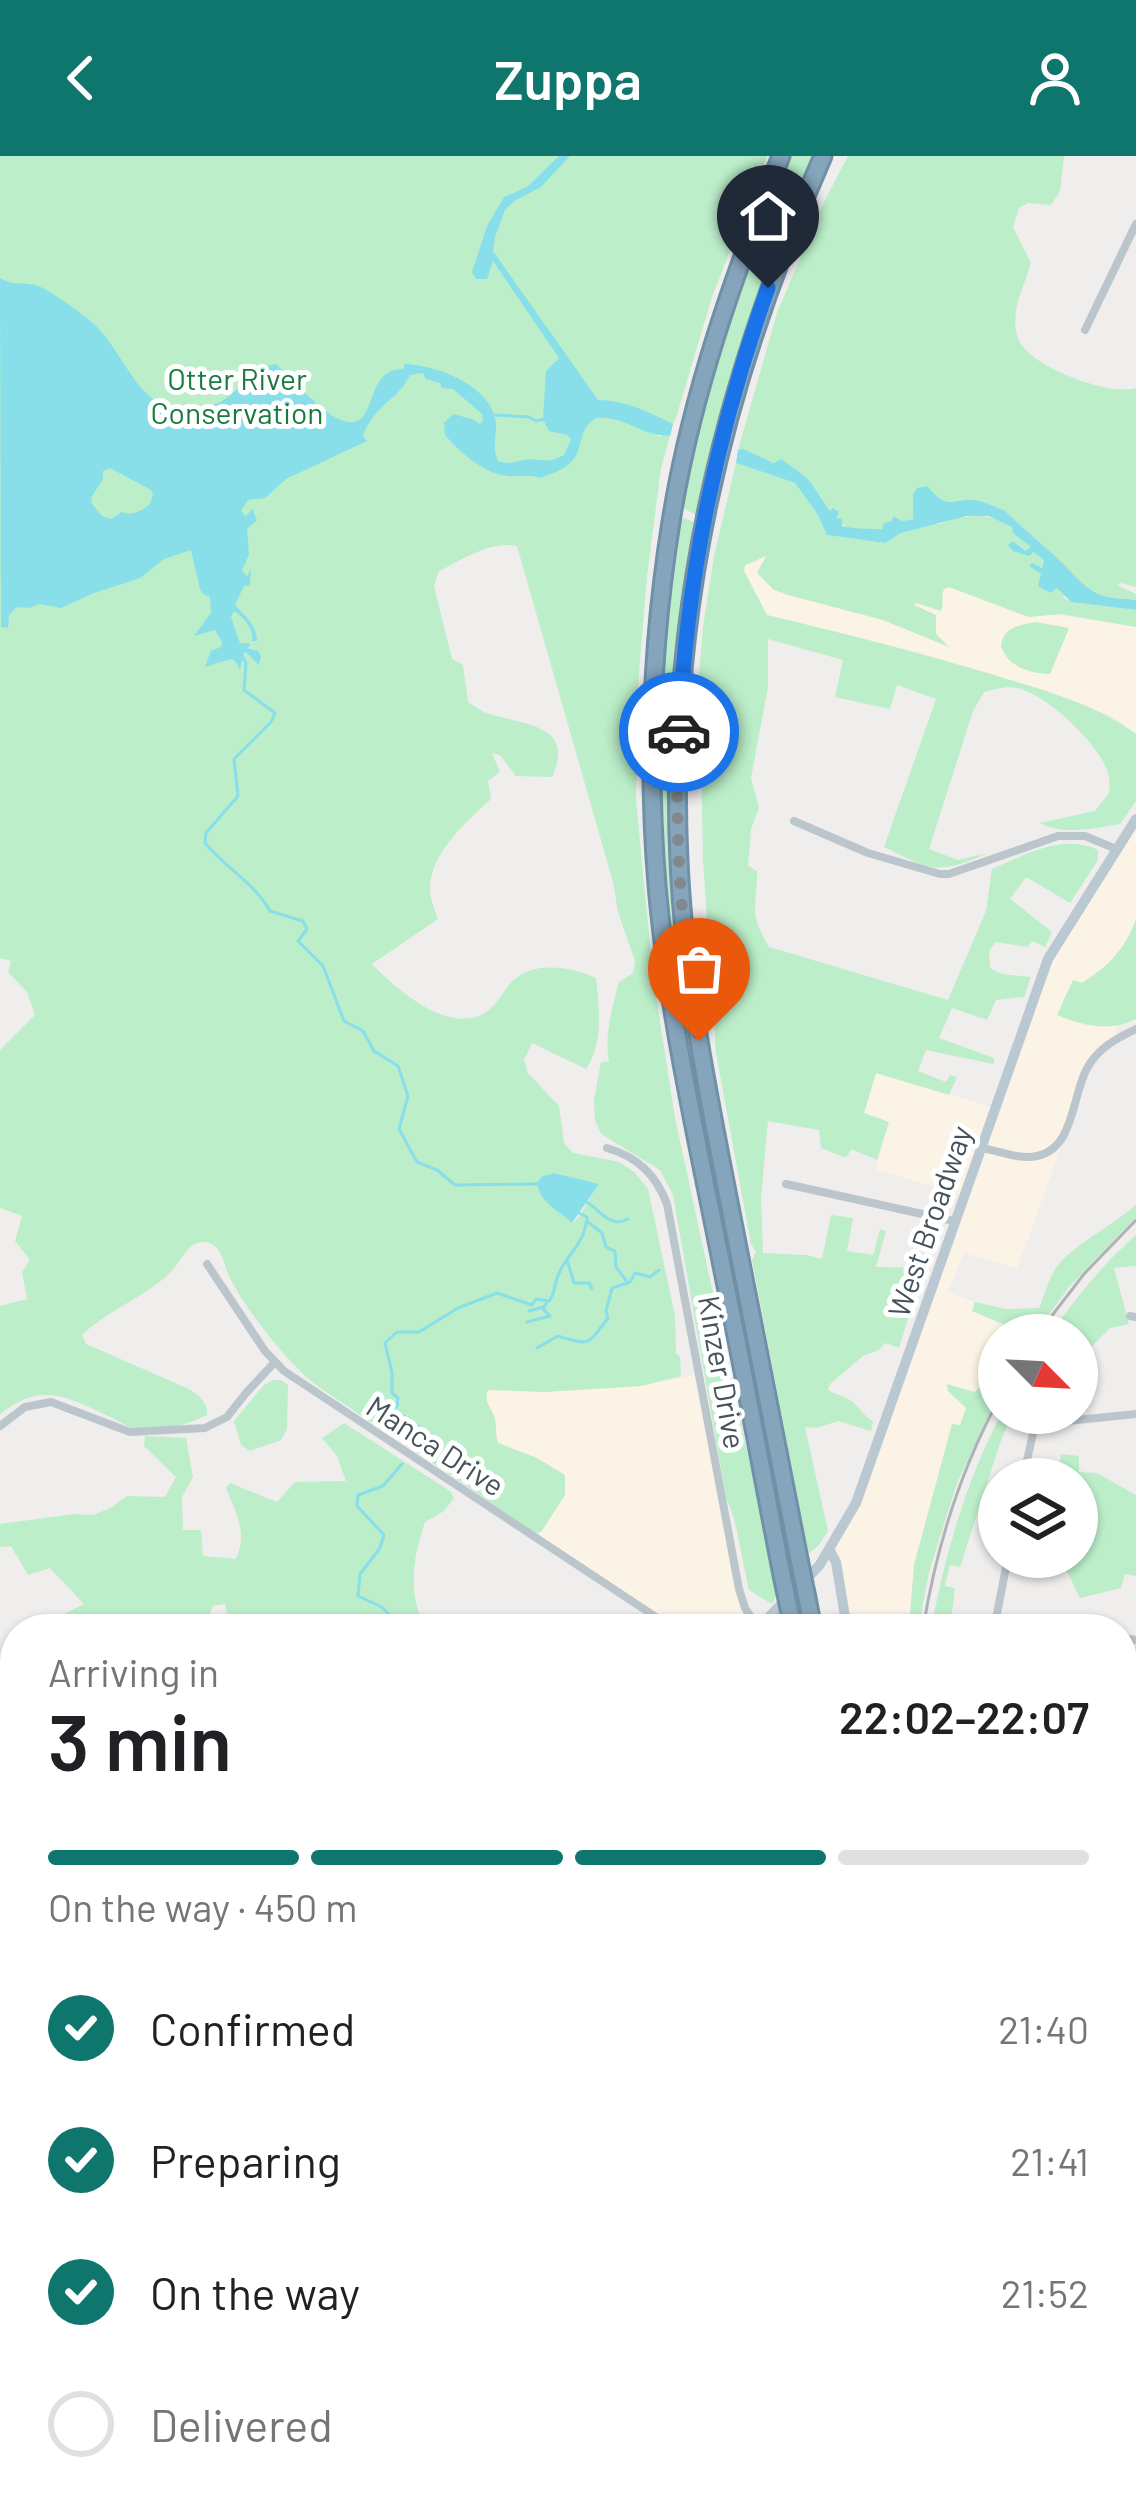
<!DOCTYPE html>
<meta charset="utf-8">
<style>
:root{--surface:#fff;--page:#f2f2f2;--text:#202124;--muted:#757577;--line:#e0e0e0;--accent:#0f766e}
body{margin:0;font-family:Barlow,sans-serif;background:var(--page);color:var(--text);height:100vh;display:flex;flex-direction:column;font-size:45px;white-space:nowrap}
*{box-sizing:border-box;margin:0}
p{font-size:39px;color:var(--muted)}
.icon{flex:none;width:66px;height:66px;fill:none;stroke:currentColor;stroke-width:2;stroke-linecap:round;stroke-linejoin:round}
.map{position:relative;flex:1;overflow:hidden}
.panel{position:absolute;left:0px;top:1458px;width:1137px;height:903px;display:flex;flex-direction:column;background:var(--surface);border-radius:48px 48px 0 0;box-shadow:0 3px 9px #0004}
.panel>*{flex:none}
.needle{width:78px;rotate:114deg}
.buttons{position:absolute;left:978px;top:1158px;display:grid;gap:24px}
.buttons a{display:grid;place-items:center;width:120px;height:120px;border-radius:50%;background:var(--surface);box-shadow:0 3px 9px #0004;font-size:60px}
.pin{position:absolute;display:grid;place-items:center;width:102px;height:102px;color:#fff;margin:-123px -51px;border-radius:50% 50% 50% 0;rotate:-45deg;box-shadow:0 0 12px #0007}
.pin .icon{rotate:45deg}
.courier{position:absolute;display:grid;place-items:center;width:120px;height:120px;margin:-60px;border:9px solid #1a73e8;border-radius:50%;background:#fff;color:#222;box-shadow:0 3px 15px #0007}
.head em{font-style:normal;font-weight:600}
.head div{display:flex;flex-direction:column-reverse}
.head{display:flex;align-items:center;justify-content:space-between;height:204px;padding:0 48px}
h1{font-size:78px;font-weight:600;line-height:90px}
.bar{display:grid;grid-template-columns:repeat(4,1fr);gap:18px 12px;align-content:center;height:144px;padding:0 48px}
.bar i{height:15px;border-radius:9px;background:var(--line)}
.bar .current{background:var(--accent)}
.bar p{grid-column:span 4}
ol{padding:0 48px;list-style:none}
li{display:flex;align-items:center;gap:36px;height:132px}
li p{margin-inline-start:auto}
li .icon{padding:12px;border-radius:50%;background:var(--accent);color:#fff;stroke-width:4}
li:last-child{color:var(--muted)}
li i{width:66px;height:66px;border:6px solid var(--line);border-radius:50%}
header{display:flex;justify-content:space-between;align-items:center;height:156px;padding:0 48px;background:var(--accent);color:#fff;font-size:54px;font-weight:600}
.map>svg:first-child{display:block}
</style>
<header><svg class="icon" aria-label="back" viewBox="0 0 24 24"><path d="M15 5l-7 7 7 7"/></svg>Zuppa<svg class="icon" aria-label="person" viewBox="0 0 24 24"><circle cx="12" cy="8" r="4"/><path d="M4 21q1-7 8-7t8 7"/></svg></header>
<div class="map">
<svg width="1136" height="2359" viewBox="0 0 1136 2359">
<rect width="100%" height="100%" fill="#f0eded"/>
<g fill="#fbf3e5">
<path d="M 769,397 L 863,407 L 1049,458 L 1136,471 L 1136,578 L 1111,559 L 921,497 L 767,459 L 744,415 L 745,409 L 756,406 Z"/>
<path d="M 1136,663 L 1136,764 L 1122,794 L 1103,814 L 1082,827 L 1101,871 L 1117,870 L 1116,882 L 1094,902 L 1017,1112 L 964,1097 L 948,1136 L 975,1146 L 973,1155 L 1010,1172 L 1007,1179 L 999,1179 L 999,1194 L 983,1228 L 975,1236 L 914,1409 L 910,1459 L 901,1473 L 847,1473 L 830,1395 L 841,1377 L 962,1039 L 876,1013 L 888,966 L 864,958 L 876,916 L 994,952 L 1048,803 Z"/>
<path d="M 699,1218 L 739,1433 L 757,1471 L 765,1465 L 770,1473 L 674,1473 L 536,1383 L 565,1339 L 519,1295 L 497,1287 L 485,1241 L 488,1234 L 493,1233 L 545,1236 L 641,1230 Z"/>
<path d="M 0,1734 L 15,1751 L 15,1977 L 4,1965 L 0,1968 Z"/>
<path d="M 878,2346 L 1031,2346 L 1026,2359 L 870,2359 Z"/>
</g>
<g fill="#bbeec9" fill-rule="evenodd">
<path d="M 0,0 L 767,0 L 712,141 L 676,262 L 673,268 L 664,264 L 657,280 L 670,280 L 661,312 L 647,420 L 638,529 L 636,644 L 644,728 L 654,827 L 675,962 L 778,1437 L 772,1448 L 749,1434 L 735,1366 L 726,1341 L 673,1039 L 660,1014 L 601,978 L 595,964 L 594,944 L 601,906 L 609,906 C 604,881 612,851 619,826 L 633,817 L 635,805 L 618,756 L 613,726 L 517,390 C 491,384 462,404 439,415 L 434,430 L 452,503 L 463,509 L 468,546 C 473,549 478,553 484,556 C 520,570 577,565 552,621 L 516,620 L 500,599 L 492,597 L 500,616 L 488,625 L 491,643 C 467,665 429,698 430,734 C 430,743 435,754 438,763 L 372,808 C 396,833 448,879 485,857 C 499,848 504,832 516,822 C 537,805 573,811 596,822 C 599,852 604,887 586,913 L 532,887 L 524,904 L 528,917 L 559,950 L 564,987 L 573,997 L 619,1006 L 634,1016 L 648,1033 L 675,1160 L 676,1197 L 680,1201 L 681,1220 L 641,1230 L 545,1236 L 488,1234 C 483,1248 492,1250 495,1263 C 497,1271 495,1279 498,1287 L 537,1302 L 565,1319 L 565,1339 L 541,1376 L 535,1377 L 388,1276 L 393,1270 L 381,1261 L 374,1266 L 368,1265 C 351,1251 332,1241 315,1228 C 287,1206 245,1153 229,1120 C 223,1107 222,1087 204,1086 C 188,1085 181,1105 172,1115 C 147,1140 108,1154 82,1179 L 86,1188 L 191,1234 C 200,1241 208,1247 207,1259 C 189,1268 162,1275 141,1274 C 130,1273 117,1264 106,1259 C 64,1239 40,1227 0,1258 L 0,1150 L 27,1143 L 22,1116 L 30,1104 L 15,1085 L 22,1060 L 0,1052 L 0,894 L 35,859 L 27,836 L 8,816 L 11,805 L 0,802 ZM 554,1017 L 598,1028 L 579,1061 L 572,1067 L 561,1056 L 543,1020 Z"/>
<path d="M 787,0 L 818,0 L 700,357 L 696,359 L 681,351 C 701,226 744,117 787,0 Z"/>
<path d="M 848,0 L 1064,0 L 1060,35 L 1051,49 L 1028,47 L 1019,52 L 1013,71 L 1031,107 C 1024,131 1009,156 1018,182 C 1027,210 1110,241 1136,232 L 1136,431 L 1122,427 L 1117,429 L 1136,438 L 1136,444 C 1123,442 1110,443 1098,438 C 1080,429 1069,413 1055,400 C 1039,384 1020,371 1004,354 C 995,351 984,344 974,344 C 948,345 948,353 927,330 L 915,334 L 914,337 L 913,363 L 903,365 L 893,360 L 892,365 L 885,367 L 883,373 C 868,375 846,376 837,363 L 839,356 L 833,352 L 830,356 C 823,347 815,331 807,322 C 800,315 789,310 781,303 L 775,307 L 744,294 L 738,294 L 777,157 L 822,50 Z"/>
<path d="M 736,307 L 795,327 L 818,359 L 828,379 L 885,387 L 901,377 L 936,367 L 939,368 L 958,361 L 980,360 L 996,362 L 1012,371 L 1013,377 L 1031,391 L 1027,395 L 1015,386 L 1013,395 L 1033,396 L 1044,404 L 1042,412 L 1029,410 L 1041,418 L 1047,437 L 1057,432 L 1063,435 L 1064,442 L 1071,446 L 1136,454 L 1136,471 L 1061,458 L 1029,461 L 949,431 L 944,433 C 941,440 944,447 941,455 L 916,447 L 914,449 L 936,459 L 936,478 L 949,491 L 883,464 L 788,439 L 774,434 L 757,417 L 766,400 L 745,409 L 744,415 L 767,459 C 843,477 917,496 991,518 C 1042,534 1093,546 1136,578 L 1136,645 L 1120,668 C 1095,672 1063,680 1040,667 L 1095,655 L 1110,636 C 1109,630 1110,623 1108,617 C 1100,589 1049,541 1021,533 C 1007,529 997,533 984,536 L 973,555 L 929,693 L 958,704 L 988,697 C 937,719 933,715 884,691 L 936,543 L 897,529 L 890,553 L 835,541 L 843,504 L 768,483 L 768,531 L 751,622 L 759,652 L 751,673 L 748,710 L 757,715 C 757,753 748,756 769,791 L 948,844 L 986,755 L 992,713 C 1025,699 1063,677 1098,694 L 1098,704 L 1070,747 L 1026,721 L 1010,743 L 1052,776 L 1045,791 L 1033,785 L 1027,791 L 996,786 L 989,795 L 990,812 L 1001,818 L 1031,821 L 1024,841 L 996,844 L 987,864 L 952,852 L 939,882 L 994,902 L 994,908 L 926,894 L 918,915 L 946,926 L 950,919 L 957,921 L 949,939 L 876,917 L 864,957 L 889,966 L 877,1004 L 851,993 L 846,1002 L 821,992 L 819,974 L 768,965 L 761,1042 L 763,1097 L 806,1099 L 822,1103 L 831,1059 L 853,1062 L 847,1095 L 873,1099 L 880,1073 L 886,1075 L 876,1111 L 925,1112 L 920,1139 L 915,1140 L 899,1192 L 885,1187 L 879,1194 L 863,1200 L 830,1228 L 828,1234 C 835,1238 843,1240 850,1244 C 859,1250 863,1260 873,1265 L 871,1275 L 838,1265 L 817,1272 L 805,1271 L 828,1375 L 819,1389 L 808,1398 L 752,1104 L 756,1096 L 751,1088 L 716,897 L 703,704 L 701,600 L 696,552 L 703,471 L 714,400 Z"/>
<path d="M 684,362 L 697,367 L 675,723 L 795,1419 L 789,1428 C 761,1285 732,1142 706,999 C 693,927 677,855 669,783 C 653,653 653,495 679,366 Z"/>
<path d="M 1036,466 L 1069,472 L 1050,518 C 1029,517 1008,511 1001,490 C 1003,471 1020,469 1036,466 Z"/>
<path d="M 1136,764 L 1136,863 C 1109,876 1084,870 1057,859 L 1073,824 L 1082,827 C 1111,808 1123,795 1136,764 Z"/>
<path d="M 1136,1049 L 1136,1061 L 1069,1131 L 1034,1179 L 1007,1179 L 1010,1171 L 972,1155 L 975,1146 L 1006,1153 L 1039,1152 C 1045,1138 1049,1120 1059,1108 C 1076,1088 1114,1068 1136,1049 Z"/>
<path d="M 1136,1079 L 1136,1110 L 1114,1112 L 1129,1168 L 1110,1172 L 1077,1205 L 1077,1179 L 1049,1179 C 1075,1143 1102,1109 1136,1079 Z"/>
<path d="M 999,1194 L 999,1237 L 957,1327 L 929,1416 L 918,1473 L 901,1473 L 910,1459 L 914,1409 L 952,1268 L 960,1269 L 966,1252 L 948,1235 L 947,1228 L 975,1236 L 983,1228 Z"/>
<path d="M 273,1224 L 281,1224 L 288,1229 L 287,1273 L 281,1284 L 250,1295 L 241,1289 L 234,1265 L 264,1229 Z"/>
<path d="M 1002,1257 L 1012,1257 L 1000,1287 L 960,1411 L 950,1409 L 945,1430 L 955,1432 L 950,1473 L 931,1473 C 945,1399 966,1324 1002,1257 Z"/>
<path d="M 344,1267 L 450,1335 L 454,1342 L 444,1355 L 425,1366 C 412,1404 408,1436 425,1473 L 231,1473 L 225,1448 L 213,1450 L 209,1460 L 209,1473 L 35,1473 L 84,1448 L 50,1412 L 28,1419 L 11,1390 L 0,1391 L 0,1368 L 75,1358 L 94,1359 L 112,1351 L 127,1340 L 165,1341 L 176,1321 L 144,1290 L 145,1280 L 186,1282 L 193,1321 L 182,1341 L 183,1374 L 201,1374 L 203,1400 L 236,1403 C 248,1377 236,1357 226,1332 L 230,1327 L 277,1346 L 295,1326 L 346,1325 L 337,1300 L 322,1282 Z"/>
<path d="M 1061,1298 L 1079,1300 L 1079,1316 L 1097,1317 L 1136,1339 L 1136,1420 L 1125,1418 L 1121,1432 L 1080,1442 L 1060,1401 L 1077,1401 L 1077,1323 L 1058,1323 Z"/>
<path d="M 15,2166 L 15,2346 L 65,2346 L 53,2359 L 33,2353 L 30,2359 L 0,2359 L 0,2209 L 14,2196 L 6,2193 L 0,2194 L 0,2175 Z"/>
</g>
<g fill="#88dfea" fill-rule="evenodd">
<path d="M 559,0 L 570,0 L 541,31 L 514,45 L 505,54 L 495,81 L 493,95 L 598,244 C 628,245 646,255 673,268 L 670,280 C 640,280 627,260 596,262 C 575,276 586,292 570,307 C 562,315 551,317 541,322 C 528,318 515,322 502,319 C 481,315 458,294 445,279 L 444,267 L 453,258 L 472,263 L 480,268 L 483,265 L 482,258 L 453,233 L 442,232 L 440,227 L 426,223 L 423,217 L 410,219 C 398,245 374,248 363,280 L 367,285 L 286,323 L 265,342 L 248,344 L 241,355 L 246,360 L 252,353 L 257,364 L 247,373 L 249,399 L 242,414 L 247,421 L 251,412 L 250,429 L 244,430 L 235,449 C 245,460 257,469 257,485 L 252,485 C 254,473 244,461 234,455 L 231,461 L 240,487 L 249,487 L 250,490 L 247,492 L 258,495 L 261,500 L 259,509 L 246,496 L 243,498 L 247,506 L 246,508 L 242,504 L 240,514 L 235,505 L 231,503 L 205,511 L 211,495 L 221,491 L 222,486 L 215,474 L 194,480 L 211,457 L 210,441 L 203,438 L 200,433 L 191,394 L 164,403 L 140,422 L 94,437 L 61,452 L 40,448 L 29,452 L 16,451 L 9,459 L 8,472 L 1,471 L 0,122 C 16,131 21,125 35,129 C 51,134 69,149 83,159 C 130,191 133,269 207,251 C 236,245 248,213 276,208 C 292,223 324,260 344,265 C 380,275 362,213 403,213 L 405,208 C 435,209 483,227 494,258 C 500,275 490,289 498,305 C 511,309 514,305 526,304 C 544,302 544,309 564,299 L 571,283 L 567,279 L 549,275 L 543,263 L 546,215 L 559,202 L 493,105 L 487,123 L 476,123 L 472,116 L 487,70 L 504,41 L 527,31 ZM 110,312 L 151,334 L 153,338 L 150,348 C 141,355 133,360 122,356 L 111,363 L 102,360 L 91,347 L 92,340 L 103,323 L 103,315 Z"/>
<path d="M 743,293 L 774,307 L 781,303 C 789,309 799,315 807,322 C 815,331 823,346 830,355 L 833,352 L 839,356 L 837,362 L 842,363 L 842,370 C 856,373 869,373 882,373 L 884,367 L 892,365 L 893,360 L 903,365 L 913,363 L 913,338 L 917,332 L 927,330 C 950,355 948,343 974,344 C 986,345 994,351 1004,354 C 1020,370 1038,384 1055,400 C 1070,413 1080,429 1098,438 C 1109,443 1123,442 1136,444 L 1136,454 L 1071,446 L 1057,432 L 1050,437 L 1038,430 L 1041,418 L 1029,410 L 1032,407 L 1042,412 L 1044,404 L 1033,396 L 1029,400 L 1013,395 L 1008,389 L 1013,385 L 1026,395 L 1031,391 L 1013,377 L 1012,371 L 989,360 L 966,360 L 901,377 L 885,387 L 827,379 L 818,359 L 795,327 L 736,307 L 738,294 Z"/>
<path d="M 554,1017 L 599,1028 L 572,1067 C 559,1054 539,1047 537,1026 L 543,1020 Z"/>
</g>
<g fill="none" stroke-linecap="round" stroke-linejoin="round">
<g stroke="#88dfea" stroke-width="3">
<path d="M 496,259 L 529,261 L 536,265 L 544,263"/>
<path d="M 246,507 L 244,534 L 275,557 L 271,566 L 234,603 L 238,640 L 206,677 L 205,687 C 225,711 256,729 270,755 L 303,765 L 307,773 L 298,785 L 323,810 L 344,865 L 363,875 L 374,895 L 398,910 L 408,940 L 399,973 L 417,1006 L 437,1014 L 455,1029 L 537,1028"/>
<path d="M 585,1045 C 600,1053 609,1073 628,1063"/>
<path d="M 568,1107 L 574,1127 L 589,1127 L 592,1133"/>
<path d="M 630,1126 L 635,1117 L 650,1121 L 659,1114"/>
<path d="M 529,1155 L 543,1151"/>
<path d="M 527,1166 L 550,1160 L 543,1153 L 547,1146"/>
<path d="M 537,1192 L 558,1180 C 592,1190 587,1189 608,1162 L 606,1155 L 612,1132 L 628,1127 L 616,1111 L 615,1095 L 606,1091 L 602,1077 L 588,1066"/>
<path d="M 414,1286 L 421,1275 L 419,1271 L 411,1268 L 408,1262 L 391,1256 L 397,1250 L 398,1242 L 392,1237 L 392,1216 L 385,1187 L 397,1176 L 419,1176 L 458,1152 L 497,1137 L 532,1149 L 536,1143 L 549,1145 C 554,1139 554,1133 556,1126 C 562,1101 585,1091 587,1061 L 579,1057"/>
<path d="M 402,1308 L 383,1330 L 358,1339 L 357,1350 L 384,1379 L 380,1392 L 360,1418 L 358,1440 L 382,1451 L 403,1473"/>
</g>
<defs>
<g id="highway">
<path d="M 781,0 C 734,119 691,239 671,366 C 652,485 647,608 657,729 C 668,858 698,987 723,1115 C 744,1216 762,1317 782,1419"/>
<path d="M 799,1403 C 776,1284 752,1165 729,1046 C 707,933 684,820 679,705 C 667,455 723,227 823,0"/>
<path d="M 807,1442 L 813,1473"/>
<path d="M 763,2359 L 772,2346"/>
<path d="M 789,2359 L 800,2346"/>
</g>
</defs>
<use href="#highway" stroke="#7090a7" stroke-width="21"/>
<g stroke="#bbc6cc" stroke-width="8">
<path d="M 1085,174 L 1136,68"/>
<path d="M 794,665 L 868,697 L 940,718 L 949,718 L 1058,680 L 1085,680 L 1116,693"/>
<path d="M 607,992 C 638,1001 656,1019 667,1048 L 739,1433 L 745,1452 L 758,1472"/>
<path d="M 982,992 C 999,995 1020,1004 1037,1000 C 1077,992 1071,933 1091,906 C 1102,890 1119,881 1136,873"/>
<path d="M 786,1028 L 954,1065"/>
<path d="M 207,1108 L 265,1195 L 284,1215 L 674,1473"/>
<path d="M 1130,1160 L 1136,1161"/>
<path d="M 0,1270 L 25,1251 L 51,1246 L 130,1276 L 205,1272 L 227,1261 L 246,1237 L 274,1207"/>
<path d="M 1023,1323 L 1033,1277 L 1038,1268 L 1136,1258"/>
<path d="M 995,1466 L 1052,1473"/>
<path d="M 994,1473 L 1008,1401"/>
<path d="M 1122,1482 L 1136,1484"/>
<path d="M 0,1555 L 15,1571"/>
<path d="M 1122,1561 L 1136,1562"/>
<path d="M 1122,1793 L 1136,1771"/>
<path d="M 1122,1917 L 1126,1915 L 1136,1890"/>
<path d="M 1122,2300 L 1136,2303"/>
<path d="M 602,2346 L 602,2359"/>
<path d="M 109,2359 L 111,2346"/>
</g>
<g stroke="#bac8d1" stroke-width="10">
<path d="M 830,1395 L 836,1406 L 847,1473"/>
<path d="M 757,1473 L 819,1410 L 856,1347 L 1048,803 L 1136,663"/>
<path d="M 1122,1636 L 1136,1638"/>
<path d="M 0,1718 L 15,1738"/>
<path d="M 1122,1837 L 1136,1845"/>
<path d="M 1122,1983 L 1136,1991"/>
<path d="M 1122,2011 L 1136,2018"/>
<path d="M 1122,2102 L 1136,2101"/>
<path d="M 0,2116 L 15,2103"/>
<path d="M 1122,2209 L 1136,2210"/>
<path d="M 1120,2346 L 1120,2359"/>
<path d="M 942,2359 L 947,2346"/>
</g>
<use href="#highway" stroke="#85a5bc" stroke-width="15"/>
<g stroke="#afb3b7" stroke-width="3">
<path d="M 1037,1179 L 1084,1118 L 1136,1064"/>
<path d="M 923,1473 C 936,1392 960,1315 999,1243"/>
<path d="M 866,2359 L 873,2346"/>
</g>
<defs>
<g id="highway-bridge">
<path d="M 799,1403 L 807,1442"/>
<path d="M 782,1419 L 791,1462"/>
</g>
</defs>
<use href="#highway-bridge" stroke="#7090a7" stroke-width="21" stroke-linecap="butt"/>
<use href="#highway-bridge" stroke="#85a5bc" stroke-width="15"/>
</g>
<g fill="none" stroke-linecap="round" stroke-linejoin="round">
<path stroke="#82888d" stroke-width="12" stroke-dasharray="0 21.6" d="M 679,576 C 674,679 681,783 699,885"/>
<path stroke="#1a73e8" stroke-width="15" d="M 679,576 C 686,424 717,275 768,132"/>
</g>
<g text-anchor="middle" dominant-baseline="central" stroke-width="10" stroke-linejoin="round" paint-order="stroke">
<g font-size="30" fill="#187a3f" stroke="#fff">
<text x="237" y="222">Otter River<tspan x="237" dy="34">Conservation</tspan></text>
</g>
<g font-size="30" fill="#46525a" stroke="#fff">
<text transform="translate(929 1065) rotate(-71)">West Broadway</text>
<text transform="translate(723 1216) rotate(80)">Kinzer Drive</text>
<text transform="translate(436 1289) rotate(33)">Manca Drive</text>
</g>
</g>
</svg>
<div class="buttons">
<a><svg class="needle" viewBox="-14 -14 28 28"><path d="M0-13l5 13h-10z" fill="#e53935"/><path d="M0 13l5-13h-10z" fill="#757577"/></svg></a>
<a><svg class="icon" aria-label="layers" viewBox="0 0 24 24"><path d="M12 4l9 5-9 5-9-5zM3 14l9 5 9-5"/></svg></a>
</div>
<div class="pin" style="left:699px;top:885px;background:#ea580c"><svg class="icon" aria-label="bag" viewBox="0 0 24 24"><path d="M5 8h14l-1 12H6zM9 8a3 3 0 0 1 6 0"/></svg></div>
<div class="pin" style="left:768px;top:132px;background:#1f2937"><svg class="icon" aria-label="home" viewBox="0 0 24 24"><path d="M3 11l9-7 9 7M6 9v11h12V9"/></svg></div>
<div class="courier" style="left:679px;top:576px"><svg class="icon" aria-label="car" viewBox="0 0 24 24"><path d="M5 17H2v-5l4-1 3-4h7l3 4 3 1v5h-3M9 17h6M6 11h13"/><circle cx="7" cy="17" r="2"/><circle cx="17" cy="17" r="2"/></svg></div>
<section class="panel">
<div class="head"><div><h1>3 min</h1><p>Arriving in</p></div><em>22:02–22:07</em></div>
<div class="bar"><i class="current"></i><i class="current"></i><i class="current"></i><i></i><p>On the way · 450 m</p></div>
<ol>
<li><svg class="icon" aria-label="check" viewBox="0 0 24 24"><path d="M5 12l5 5 9-10"/></svg>Confirmed<p>21:40</p></li>
<li><svg class="icon" aria-label="check" viewBox="0 0 24 24"><path d="M5 12l5 5 9-10"/></svg>Preparing<p>21:41</p></li>
<li><svg class="icon" aria-label="check" viewBox="0 0 24 24"><path d="M5 12l5 5 9-10"/></svg>On the way<p>21:52</p></li>
<li><i></i>Delivered</li>
</ol>
</section>
</div>
